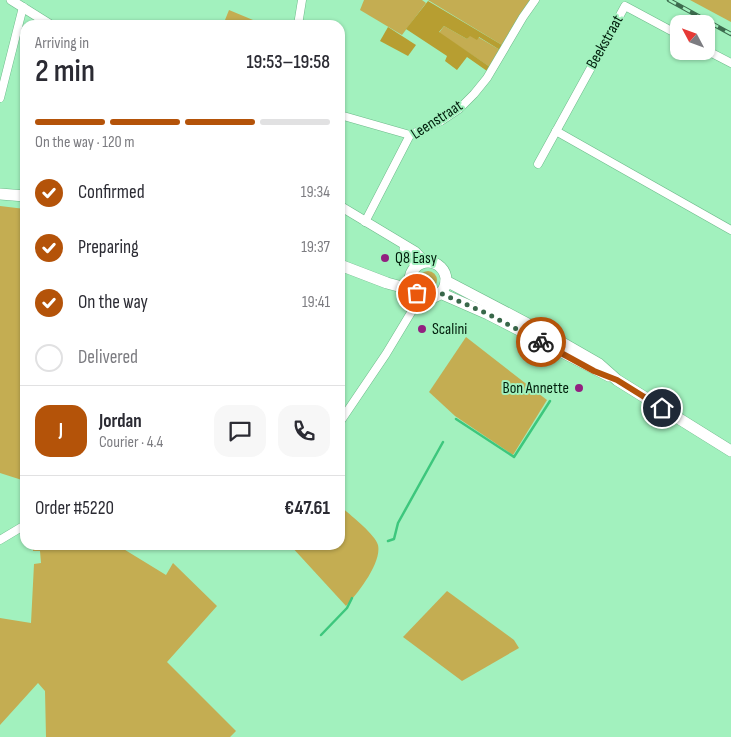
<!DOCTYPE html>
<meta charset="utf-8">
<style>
:root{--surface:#fff;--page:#f7f7f7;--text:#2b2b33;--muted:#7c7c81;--line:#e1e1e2;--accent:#b45309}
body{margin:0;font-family:"Sofia Sans Condensed",sans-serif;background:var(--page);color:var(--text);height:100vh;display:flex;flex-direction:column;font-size:19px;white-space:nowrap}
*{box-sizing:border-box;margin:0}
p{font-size:16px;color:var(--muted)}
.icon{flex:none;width:28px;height:28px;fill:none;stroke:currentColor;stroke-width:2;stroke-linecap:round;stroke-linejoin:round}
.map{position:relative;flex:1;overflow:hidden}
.sheet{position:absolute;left:20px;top:20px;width:325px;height:530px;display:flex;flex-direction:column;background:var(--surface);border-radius:15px;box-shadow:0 1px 4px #0004}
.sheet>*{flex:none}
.needle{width:32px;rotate:311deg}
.buttons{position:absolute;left:670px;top:15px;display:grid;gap:10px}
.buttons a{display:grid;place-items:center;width:45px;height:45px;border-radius:10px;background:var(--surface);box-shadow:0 1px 4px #0004;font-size:25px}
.pin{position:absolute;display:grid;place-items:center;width:42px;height:42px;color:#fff;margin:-21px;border:2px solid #fff;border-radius:50%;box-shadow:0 1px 5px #0007}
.courier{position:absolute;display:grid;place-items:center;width:50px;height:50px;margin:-25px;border:4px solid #b45309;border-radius:50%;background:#fff;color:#222;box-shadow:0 1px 6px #0007}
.summary em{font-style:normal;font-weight:600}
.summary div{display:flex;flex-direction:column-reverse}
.summary{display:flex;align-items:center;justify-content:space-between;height:85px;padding:0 15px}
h1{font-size:32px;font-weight:600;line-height:38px}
.bar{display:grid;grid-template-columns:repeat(4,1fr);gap:8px 5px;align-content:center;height:60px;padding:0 15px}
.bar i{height:6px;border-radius:4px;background:var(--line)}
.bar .current{background:var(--accent)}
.bar p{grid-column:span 4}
.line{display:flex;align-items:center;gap:12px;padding:0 15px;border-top:1px solid var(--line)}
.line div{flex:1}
.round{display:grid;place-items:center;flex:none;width:52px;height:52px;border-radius:15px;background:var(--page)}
ol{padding:0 15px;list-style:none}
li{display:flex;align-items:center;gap:15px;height:55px}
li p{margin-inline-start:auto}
li .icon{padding:5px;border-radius:50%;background:var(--accent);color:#fff;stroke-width:4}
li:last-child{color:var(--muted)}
li i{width:28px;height:28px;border:2px solid var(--line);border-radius:50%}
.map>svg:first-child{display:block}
</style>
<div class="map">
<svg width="731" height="737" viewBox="0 0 731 737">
<rect width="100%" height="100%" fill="#a2f1be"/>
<g fill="#c4ad52">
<path d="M 364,0 L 422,0 L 426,3 L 402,35 L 360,10 Z"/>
<path d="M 428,0 L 530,0 L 502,45 Z"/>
<path d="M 691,0 L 731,0 L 731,22 L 690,0 Z"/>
<path d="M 229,10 L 265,25 L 223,25 Z"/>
<path d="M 444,26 L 467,39 L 470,35 L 478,37 L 500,50 L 490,67 L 439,33 Z"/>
<path d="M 0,206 L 25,209 L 25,481 L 0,473 Z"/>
<circle cx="428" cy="280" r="9"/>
<path d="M 466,337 L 547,400 L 513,455 L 455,416 L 429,392 Z"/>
<path d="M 340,506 C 349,514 375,534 378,545 C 382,563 357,594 346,606 L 290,545 L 340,545 Z"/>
<path d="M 33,545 L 117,545 L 166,575 L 173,563 L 217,606 L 167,662 L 236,731 L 230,737 L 46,737 L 45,691 L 38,683 L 0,725 L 0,618 L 31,623 L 34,564 L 41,563 L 40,551 L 33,551 Z"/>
<path d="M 447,591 L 514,640 L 519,648 L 462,681 L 403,637 Z"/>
</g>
<g fill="#b79e31">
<path d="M 428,1 L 502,45 L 500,50 L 479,37 L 477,40 L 470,36 L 467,39 L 444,26 L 439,32 L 490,67 L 487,71 L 467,57 L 457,70 L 445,61 L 447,56 L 406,29 Z"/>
<path d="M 388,27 L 416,45 L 408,56 L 380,41 Z"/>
</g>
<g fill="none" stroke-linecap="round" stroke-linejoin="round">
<g stroke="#3dc77d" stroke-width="2.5">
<path d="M 456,419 L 514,457 L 550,401"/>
<path d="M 388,541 L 394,539 L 398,523 L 443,442"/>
<path d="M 321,635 L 347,608 L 352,598"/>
</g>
<defs>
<g id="minor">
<path d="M 298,25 L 302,0"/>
<path d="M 706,50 L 731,63"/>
<path d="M 0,98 L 23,7"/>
<path d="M 340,115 L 410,135"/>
<path d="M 556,131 L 731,230"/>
<path d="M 538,164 L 625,6 L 679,35"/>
<path d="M 365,222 L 410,135 L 441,121 L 459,109 L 474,94 L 487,78 L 523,17 L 535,0"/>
<path d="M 340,422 L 386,354 L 421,296"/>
<path d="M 0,540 L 25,525"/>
</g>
<g id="tertiary">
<path d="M 11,0 L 51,25"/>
<path d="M 340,206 L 415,251 L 426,262"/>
<path d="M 404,249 L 411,255 L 415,268"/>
</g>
<g id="primary">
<path d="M 0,194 L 25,196"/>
<circle cx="428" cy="280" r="18"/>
<path d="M 340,265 L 387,283 L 413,290"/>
<path d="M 446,281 L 545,333 L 599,364 L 617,380 L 731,451"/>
<path d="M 440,293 L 488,314 L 609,376"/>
</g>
</defs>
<use href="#minor" stroke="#6dba8a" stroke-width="9"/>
<use href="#tertiary" stroke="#6dba8a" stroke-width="10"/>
<use href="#primary" stroke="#6dba8a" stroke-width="12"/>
<use href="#minor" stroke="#fff" stroke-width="8"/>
<use href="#tertiary" stroke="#fff" stroke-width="9"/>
<use href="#primary" stroke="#fff" stroke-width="11"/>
<defs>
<path id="rail" d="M 669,0 L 731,34"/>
</defs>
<use href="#rail" stroke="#3c6c4e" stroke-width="4.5"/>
<use href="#rail" stroke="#a2f1be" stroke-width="2.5" stroke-dasharray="8" stroke-linecap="butt"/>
</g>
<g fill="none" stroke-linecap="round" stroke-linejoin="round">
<path stroke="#39684a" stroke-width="5" stroke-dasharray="0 9" d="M 417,293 L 426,297 L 440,293 L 488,314 L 541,342"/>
<path stroke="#b45309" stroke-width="6" d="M 541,342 L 594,371 L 617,380 L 662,408"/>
</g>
<g fill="#922080" stroke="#a2f1be" stroke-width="2">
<circle cx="385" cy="258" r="5"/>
<circle cx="422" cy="329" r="5"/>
<circle cx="579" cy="388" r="5"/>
</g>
<g text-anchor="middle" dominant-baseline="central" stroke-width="4" stroke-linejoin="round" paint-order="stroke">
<g font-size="16" fill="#001e0c" stroke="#a2f1be">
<text transform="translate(605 42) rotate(-61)">Beekstraat</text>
<text transform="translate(437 120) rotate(-33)">Leenstraat</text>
</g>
<g font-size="16" fill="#001e0c" stroke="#a2f1be" text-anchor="start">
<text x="395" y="258">Q8 Easy</text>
<text x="432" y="329">Scalini</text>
<text x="569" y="388" text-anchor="end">Bon Annette</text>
</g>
</g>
</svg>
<div class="buttons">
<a><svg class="needle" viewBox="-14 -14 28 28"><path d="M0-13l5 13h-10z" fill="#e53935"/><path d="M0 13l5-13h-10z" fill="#7c7c81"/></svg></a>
</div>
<div class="pin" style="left:417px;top:293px;background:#ea580c"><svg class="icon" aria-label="bag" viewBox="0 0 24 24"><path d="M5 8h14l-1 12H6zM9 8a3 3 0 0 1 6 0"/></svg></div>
<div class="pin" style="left:662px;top:408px;background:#1f2937"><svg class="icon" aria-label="home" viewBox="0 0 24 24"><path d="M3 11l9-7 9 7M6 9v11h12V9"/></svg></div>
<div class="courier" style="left:541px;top:342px"><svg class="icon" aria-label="bike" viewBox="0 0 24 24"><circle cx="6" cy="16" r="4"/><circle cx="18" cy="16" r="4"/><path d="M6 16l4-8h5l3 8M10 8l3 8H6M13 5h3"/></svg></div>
<section class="sheet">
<div class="summary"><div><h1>2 min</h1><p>Arriving in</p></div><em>19:53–19:58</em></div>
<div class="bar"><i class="current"></i><i class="current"></i><i class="current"></i><i></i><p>On the way · 120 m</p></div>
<ol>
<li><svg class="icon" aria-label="check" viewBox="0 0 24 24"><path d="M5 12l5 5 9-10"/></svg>Confirmed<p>19:34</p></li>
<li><svg class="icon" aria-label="check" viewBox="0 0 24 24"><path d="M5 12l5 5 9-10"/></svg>Preparing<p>19:37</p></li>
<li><svg class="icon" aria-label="check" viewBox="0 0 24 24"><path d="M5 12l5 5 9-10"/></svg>On the way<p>19:41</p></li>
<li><i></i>Delivered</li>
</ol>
<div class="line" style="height:90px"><b class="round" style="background:var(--accent);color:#fff">J</b><div><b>Jordan</b><p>Courier · 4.4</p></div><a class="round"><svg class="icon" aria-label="chat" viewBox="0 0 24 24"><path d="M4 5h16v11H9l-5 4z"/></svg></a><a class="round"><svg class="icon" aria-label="phone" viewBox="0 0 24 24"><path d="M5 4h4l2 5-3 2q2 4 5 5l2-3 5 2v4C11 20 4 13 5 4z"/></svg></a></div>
<div class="line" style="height:65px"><div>Order #5220</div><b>€47.61</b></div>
</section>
</div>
